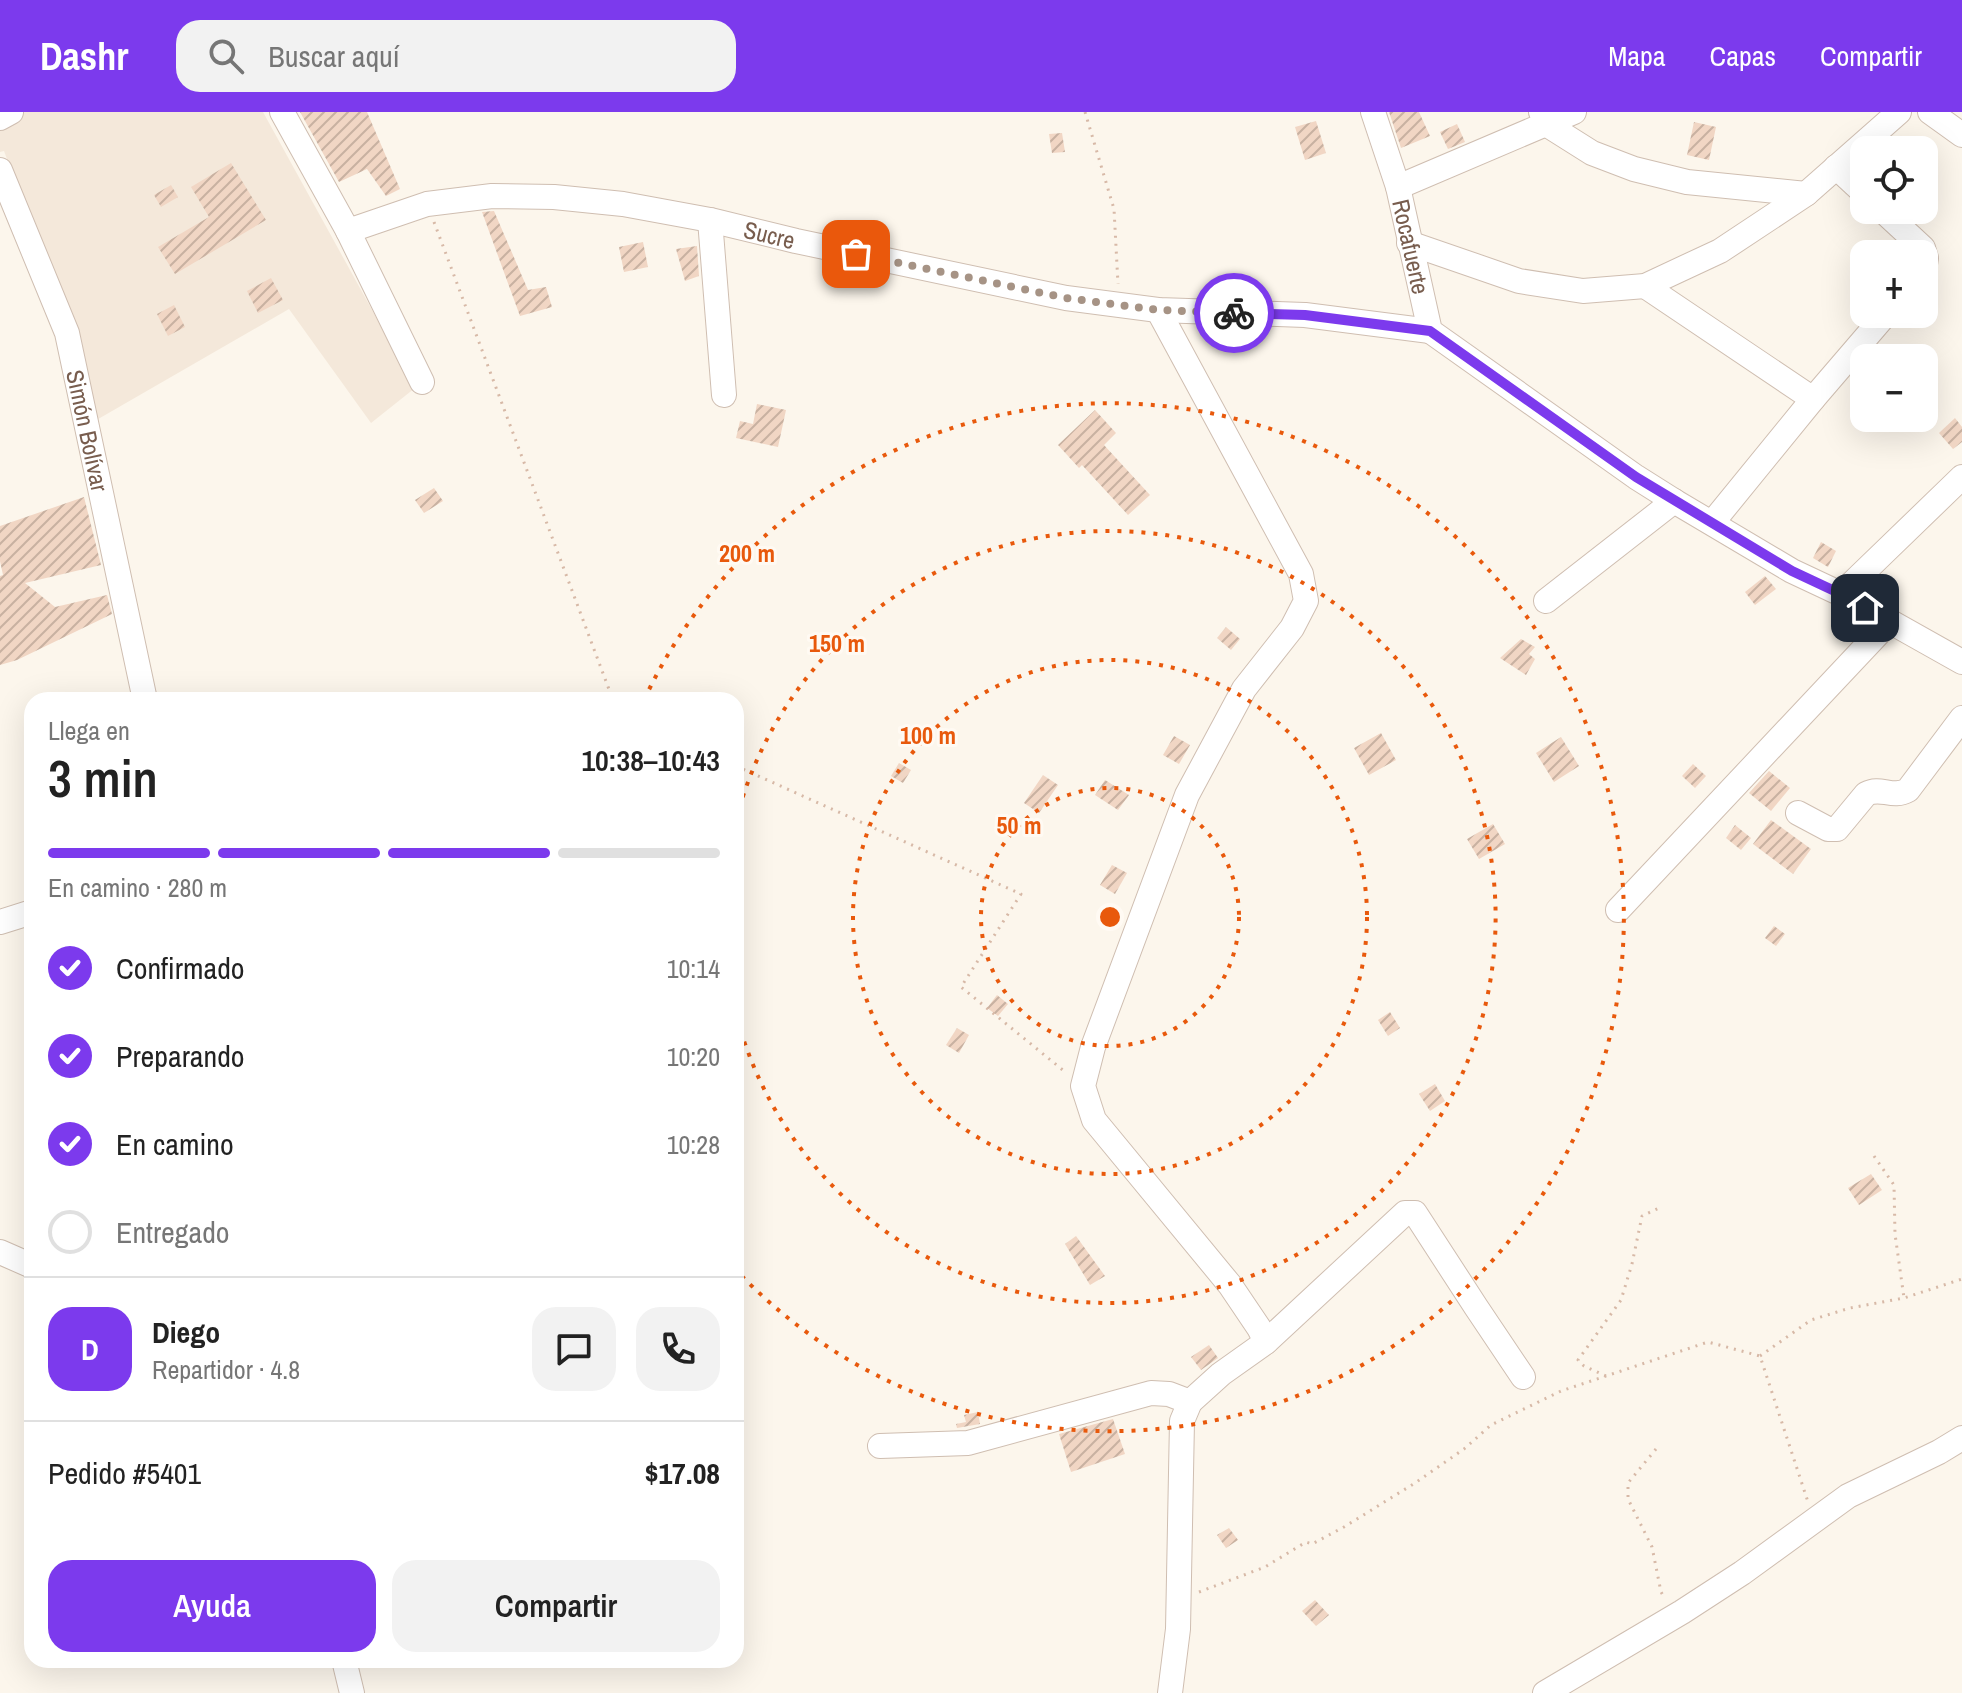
<!DOCTYPE html>
<html lang="es">
<meta charset="utf-8">
<style>
:root{--surface:#fff;--page:#f2f2f2;--text:#222;--muted:#767676;--line:#e0e0e0;--accent:#7c3aed}
body{margin:0;font-family:"Archivo Narrow",sans-serif;background:var(--page);color:var(--text);height:100vh;display:flex;flex-direction:column;font-size:30px;white-space:nowrap}
*{box-sizing:border-box;margin:0}
p{font-size:26px;color:var(--muted)}
.icon{flex:none;width:44px;height:44px;fill:none;stroke:currentColor;stroke-width:2;stroke-linecap:round;stroke-linejoin:round}
.map{position:relative;flex:1;overflow:hidden}
.sheet{position:absolute;left:24px;top:580px;width:720px;height:976px;display:flex;flex-direction:column;background:var(--surface);border-radius:24px;box-shadow:0 8px 32px #0002}
.sheet>*{flex:none}
.controls{position:absolute;left:1850px;top:24px;display:grid;gap:16px}
.controls a{display:grid;place-items:center;width:88px;height:88px;border-radius:16px;background:var(--surface);box-shadow:0 8px 32px #0002;font-size:40px}
.pin{position:absolute;display:grid;place-items:center;width:68px;height:68px;color:#fff;margin:-34px;border-radius:16px;box-shadow:0 4px 12px #0006}
.courier{position:absolute;display:grid;place-items:center;width:80px;height:80px;margin:-40px;border:6px solid #7c3aed;border-radius:50%;background:#fff;color:#222;box-shadow:0 2px 10px #0007}
.overview em{font-style:normal;font-weight:600}
.overview div{display:flex;flex-direction:column-reverse}
.overview{display:flex;align-items:center;justify-content:space-between;height:136px;padding:0 24px}
h1{font-size:52px;font-weight:600;line-height:60px}
.bar{display:grid;grid-template-columns:repeat(4,1fr);gap:12px 8px;align-content:center;height:96px;padding:0 24px}
.bar i{height:10px;border-radius:6px;background:var(--line)}
.bar .active{background:var(--accent)}
.bar p{grid-column:span 4}
.line{display:flex;align-items:center;gap:20px;padding:0 24px;border-top:2px solid var(--line)}
.line div{flex:1}
.round{display:grid;place-items:center;flex:none;width:84px;height:84px;border-radius:24px;background:var(--page)}
ol{padding:0 24px;list-style:none}
li{display:flex;align-items:center;gap:24px;height:88px}
li p{margin-inline-start:auto}
li .icon{padding:8px;border-radius:50%;background:var(--accent);color:#fff;stroke-width:4}
li:last-child{color:var(--muted)}
li i{width:44px;height:44px;border:4px solid var(--line);border-radius:50%}
.primary-button{display:flex;gap:16px;margin-top:auto;padding:16px 24px}
.primary-button a{flex:1;height:92px;border-radius:24px;background:var(--accent);color:#fff;font-size:32px;font-weight:600;line-height:92px;text-align:center}
.primary-button a+a{background:var(--page);color:var(--text)}
header{display:flex;align-items:center;gap:48px;box-sizing:border-box;height:112px;padding:0 40px;background:var(--accent);color:#fff}
header strong{font-size:38px}
nav{display:flex;gap:44px;margin-inline-start:auto;font-size:28px}
.search{width:560px;height:72px;background:var(--page);display:flex;align-items:center;gap:20px;box-sizing:border-box;padding:0 28px;border-radius:24px;color:var(--muted);font-size:30px}
.map>svg:first-child{display:block}
</style>
<header>
<strong>Dashr</strong>
<div class="search"><svg class="icon" aria-label="search" viewBox="0 0 24 24"><circle cx="10" cy="10" r="6"/><path d="M15 15l6 6"/></svg>Buscar aquí</div>
<nav><a>Mapa</a><a>Capas</a><a>Compartir</a></nav>
</header>
<div class="map">
<svg width="1962" height="1581" viewBox="0 0 1962 1581">
<defs>
<pattern id="building-hatch" width="6" height="6" patternUnits="userSpaceOnUse" patternTransform="scale(2)"><rect width="6" height="6" fill="#f1d6c4"/><path d="M-1 1l2-2M0 6l6-6M5 7l2-2" fill="none" stroke="#c8b1a1"/></pattern>
</defs>
<rect width="100%" height="100%" fill="#fcf6ec"/>
<path fill="#f4e8da" d="M 0,0 L 263,0 L 415,276 L 371,311 L 289,197 L 93,310 L 71,220 L 4,39 L 0,40 Z"/>
<g fill="url(#building-hatch)">
<path d="M 300,0 L 367,0 L 400,77 L 386,84 L 367,57 L 339,70 Z"/>
<path d="M 1389,0 L 1419,0 L 1430,24 L 1401,36 Z"/>
<path d="M 1316,9 L 1326,41 L 1305,48 L 1295,15 Z"/>
<path d="M 1694,10 L 1716,15 L 1709,48 L 1687,43 Z"/>
<path d="M 1457,12 L 1465,30 L 1448,37 L 1440,20 Z"/>
<path d="M 1062,21 L 1065,40 L 1052,41 L 1049,22 Z"/>
<path d="M 231,51 L 266,108 L 175,162 L 158,135 L 209,105 L 191,75 Z"/>
<path d="M 171,73 L 178,85 L 161,95 L 154,83 Z"/>
<path d="M 494,99 L 528,178 L 546,175 L 552,195 L 520,204 L 482,100 Z"/>
<path d="M 643,130 L 648,155 L 624,160 L 619,135 Z"/>
<path d="M 697,134 L 699,164 L 685,169 L 676,137 Z"/>
<path d="M 271,166 L 283,188 L 258,201 L 247,179 Z"/>
<path d="M 174,193 L 185,215 L 168,224 L 157,202 Z"/>
<path d="M 757,292 L 786,298 L 778,335 L 736,326 L 740,309 L 753,312 Z"/>
<path d="M 1095,298 L 1116,321 L 1104,333 L 1150,383 L 1128,403 L 1082,353 L 1079,356 L 1058,333 Z"/>
<path d="M 1955,306 L 1962,315 L 1962,330 L 1953,337 L 1939,321 Z"/>
<path d="M 434,376 L 443,389 L 424,401 L 415,388 Z"/>
<path d="M 84,385 L 101,453 L 25,471 L 55,495 L 107,483 L 112,502 L 17,548 L 0,553 L 0,464 L 3,463 L 0,449 L 0,414 Z"/>
<path d="M 1821,430 L 1836,439 L 1828,455 L 1813,446 Z"/>
<path d="M 1765,464 L 1776,477 L 1755,493 L 1745,480 Z"/>
<path d="M 1226,515 L 1240,527 L 1231,538 L 1217,526 Z"/>
<path d="M 1521,527 L 1535,535 L 1529,542 L 1535,547 L 1526,563 L 1500,546 Z"/>
<path d="M 1381,621 L 1396,648 L 1369,663 L 1354,636 Z"/>
<path d="M 1174,624 L 1190,633 L 1179,652 L 1163,643 Z"/>
<path d="M 1561,625 L 1579,654 L 1554,670 L 1536,641 Z"/>
<path d="M 899,651 L 911,658 L 903,671 L 891,664 Z"/>
<path d="M 1693,652 L 1706,664 L 1695,676 L 1682,664 Z"/>
<path d="M 1769,659 L 1790,676 L 1771,699 L 1749,681 Z"/>
<path d="M 1043,663 L 1058,673 L 1039,701 L 1024,691 Z"/>
<path d="M 1105,668 L 1129,683 L 1118,698 L 1095,683 Z"/>
<path d="M 1771,708 L 1811,737 L 1793,762 L 1753,732 Z"/>
<path d="M 1493,712 L 1505,732 L 1479,747 L 1467,727 Z"/>
<path d="M 1735,713 L 1751,726 L 1741,738 L 1726,726 Z"/>
<path d="M 1112,753 L 1127,761 L 1115,782 L 1100,773 Z"/>
<path d="M 1774,814 L 1785,822 L 1776,834 L 1765,826 Z"/>
<path d="M 997,883 L 1008,892 L 998,904 L 987,896 Z"/>
<path d="M 1390,900 L 1400,916 L 1388,924 L 1378,908 Z"/>
<path d="M 957,916 L 969,923 L 959,941 L 946,933 Z"/>
<path d="M 1435,972 L 1445,989 L 1430,999 L 1419,982 Z"/>
<path d="M 1871,1062 L 1882,1078 L 1859,1093 L 1848,1076 Z"/>
<path d="M 1076,1124 L 1105,1164 L 1090,1173 L 1065,1132 Z"/>
<path d="M 1209,1233 L 1218,1246 L 1201,1258 L 1191,1245 Z"/>
<path d="M 978,1300 L 980,1312 L 957,1316 L 956,1312 L 966,1310 L 964,1303 Z"/>
<path d="M 1113,1307 L 1125,1342 L 1071,1360 L 1059,1322 Z"/>
<path d="M 1229,1416 L 1238,1428 L 1226,1436 L 1217,1423 Z"/>
<path d="M 1315,1488 L 1329,1503 L 1316,1514 L 1302,1499 Z"/>
</g>
<g fill="none" stroke-linecap="round" stroke-linejoin="round">
<defs>
<g id="minor">
<path d="M 282,0 L 348,119 L 422,270"/>
<path id="s1" d="M 1373,0 L 1398,75 L 1430,219 L 1636,365 L 1674,389 L 1792,459 L 1841,482 L 1962,550"/>
<path d="M 1541,0 L 1546,12 L 1592,41 L 1634,57 L 1687,70 L 1806,82"/>
<path d="M 1930,0 L 1962,23"/>
<path d="M 0,6 L 11,0"/>
<path d="M 1836,55 L 1864,81"/>
<path id="s2" d="M 0,58 L 67,221 L 145,588"/>
<path d="M 1398,75 L 1574,0"/>
<path d="M 1882,98 L 1923,136 L 1926,146 L 1924,158"/>
<path d="M 710,108 L 724,283"/>
<path id="s3" d="M 348,119 L 427,92 L 492,84 L 554,85 L 623,92 L 710,108 L 796,129 L 1066,186 L 1158,198 L 1305,203 L 1430,219"/>
<path d="M 1409,131 L 1519,169 L 1583,179 L 1645,174 L 1720,139 L 1806,82 L 1899,0"/>
<path d="M 1645,174 L 1813,287"/>
<path d="M 1158,198 L 1301,462 L 1306,489 L 1292,516 L 1244,577 L 1187,683 L 1093,935 L 1083,974 L 1094,1008 L 1230,1173 L 1259,1216 L 1266,1230 L 1221,1262 L 1190,1290 L 1182,1309 L 1178,1517 L 1170,1581"/>
<path d="M 1712,411 L 1813,287 L 1886,202"/>
<path d="M 1841,482 L 1962,365"/>
<path d="M 1546,489 L 1674,389"/>
<path d="M 1798,701 L 1828,717 L 1837,717 L 1866,682 C 1881,674 1892,687 1908,678 L 1962,606"/>
<path d="M 1618,798 L 1889,510"/>
<path d="M 0,810 L 32,800"/>
<path d="M 0,1140 L 32,1154"/>
<path d="M 1266,1230 L 1405,1101 L 1415,1101 L 1476,1195 L 1523,1265"/>
<path d="M 880,1334 L 968,1331 L 1151,1281 L 1169,1282 L 1190,1290"/>
<path d="M 344,1548 L 352,1581"/>
<path d="M 1545,1581 L 1682,1500 L 1742,1461 L 1848,1384 L 1939,1340 L 1962,1326"/>
</g>
</defs>
<use href="#minor" stroke="#cfbeb1" stroke-width="26"/>
<g stroke="#d7b9a7" stroke-width="3" stroke-dasharray="2 6" stroke-linecap="butt">
<path d="M 1085,0 L 1114,97 L 1118,172"/>
<path d="M 434,110 L 613,588"/>
<path d="M 736,654 L 1021,782 L 961,875 L 1064,959"/>
<path d="M 1874,1044 L 1894,1073 L 1895,1122 L 1904,1186"/>
<path d="M 1760,1244 L 1811,1208 L 1850,1196 L 1904,1186 L 1962,1167"/>
<path d="M 1606,1264 L 1584,1254 L 1578,1248 L 1621,1188 L 1632,1152 L 1642,1104 L 1659,1096"/>
<path d="M 1656,1337 L 1628,1371 L 1628,1387 L 1652,1435 L 1661,1480 L 1665,1487"/>
<path d="M 1199,1480 L 1265,1455 L 1306,1430 L 1312,1432 L 1344,1415 L 1415,1371 L 1464,1337 L 1491,1313 L 1561,1279 L 1708,1230 L 1760,1244 L 1808,1390"/>
</g>
<use href="#minor" stroke="#fff" stroke-width="24"/>
</g>
<g fill="none" stroke-linecap="round" stroke-linejoin="round">
<path stroke="#a69385" stroke-width="8" stroke-dasharray="0 14.4" d="M 856,142 L 1066,186 L 1158,198 L 1234,201"/>
<path stroke="#7c3aed" stroke-width="10" d="M 1234,201 L 1305,203 L 1430,219 L 1636,365 L 1792,459 L 1841,482 L 1865,496"/>
</g>
<g fill="none" stroke="#e8590c" stroke-width="4" stroke-dasharray="4 8">
<circle cx="1110" cy="805" r="129"/>
<circle cx="1110" cy="805" r="257"/>
<path d="M736 708A386 386 0 1 1 736 902"/>
<path d="M644 588A514 514 0 1 1 737 1159"/>
</g>
<g text-anchor="middle" dominant-baseline="central" stroke-width="6" stroke-linejoin="round" paint-order="stroke">
<g font-size="24" fill="#785d4e" stroke="#fffaf3">
<text stroke="none"><textPath href="#s3" startOffset="430">Sucre</textPath></text>
<text stroke="none"><textPath href="#s1" startOffset="140">Rocafuerte</textPath></text>
<text stroke="none"><textPath href="#s2" startOffset="276">Simón Bolívar</textPath></text>
</g>
</g>
<circle cx="1110" cy="805" r="12" fill="#e8590c" stroke="#fffaf3" stroke-width="4"/>
<g font-size="24" text-anchor="middle" font-weight="bold" fill="#e8590c" stroke="#fffaf3" stroke-width="6" stroke-linejoin="round" paint-order="stroke">
<text x="747" y="450">200 m</text>
<text x="837" y="540">150 m</text>
<text x="928" y="632">100 m</text>
<text x="1019" y="722">50 m</text>
</g>
</svg>
<div class="controls">
<a><svg class="icon" aria-label="locate" viewBox="0 0 24 24"><circle cx="12" cy="12" r="6"/><path d="M12 2v4M12 18v4M2 12h4M18 12h4"/></svg></a>
<a>+</a>
<a>−</a>
</div>
<div class="pin" style="left:856px;top:142px;background:#ea580c"><svg class="icon" aria-label="bag" viewBox="0 0 24 24"><path d="M5 8h14l-1 12H6zM9 8a3 3 0 0 1 6 0"/></svg></div>
<div class="pin" style="left:1865px;top:496px;background:#1f2937"><svg class="icon" aria-label="home" viewBox="0 0 24 24"><path d="M3 11l9-7 9 7M6 9v11h12V9"/></svg></div>
<div class="courier" style="left:1234px;top:201px"><svg class="icon" aria-label="bike" viewBox="0 0 24 24"><circle cx="6" cy="16" r="4"/><circle cx="18" cy="16" r="4"/><path d="M6 16l4-8h5l3 8M10 8l3 8H6M13 5h3"/></svg></div>
<section class="sheet">
<div class="overview"><div><h1>3 min</h1><p>Llega en</p></div><em>10:38–10:43</em></div>
<div class="bar"><i class="active"></i><i class="active"></i><i class="active"></i><i></i><p>En camino · 280 m</p></div>
<ol>
<li><svg class="icon" aria-label="check" viewBox="0 0 24 24"><path d="M5 12l5 5 9-10"/></svg>Confirmado<p>10:14</p></li>
<li><svg class="icon" aria-label="check" viewBox="0 0 24 24"><path d="M5 12l5 5 9-10"/></svg>Preparando<p>10:20</p></li>
<li><svg class="icon" aria-label="check" viewBox="0 0 24 24"><path d="M5 12l5 5 9-10"/></svg>En camino<p>10:28</p></li>
<li><i></i>Entregado</li>
</ol>
<div class="line" style="height:144px"><b class="round" style="background:var(--accent);color:#fff">D</b><div><b>Diego</b><p>Repartidor · 4.8</p></div><a class="round"><svg class="icon" aria-label="chat" viewBox="0 0 24 24"><path d="M4 5h16v11H9l-5 4z"/></svg></a><a class="round"><svg class="icon" aria-label="phone" viewBox="0 0 24 24"><path d="M5 4h4l2 5-3 2q2 4 5 5l2-3 5 2v4C11 20 4 13 5 4z"/></svg></a></div>
<div class="line" style="height:104px"><div>Pedido #5401</div><b>$17.08</b></div>
<div class="primary-button"><a>Ayuda</a><a>Compartir</a></div>
</section>
</div>
